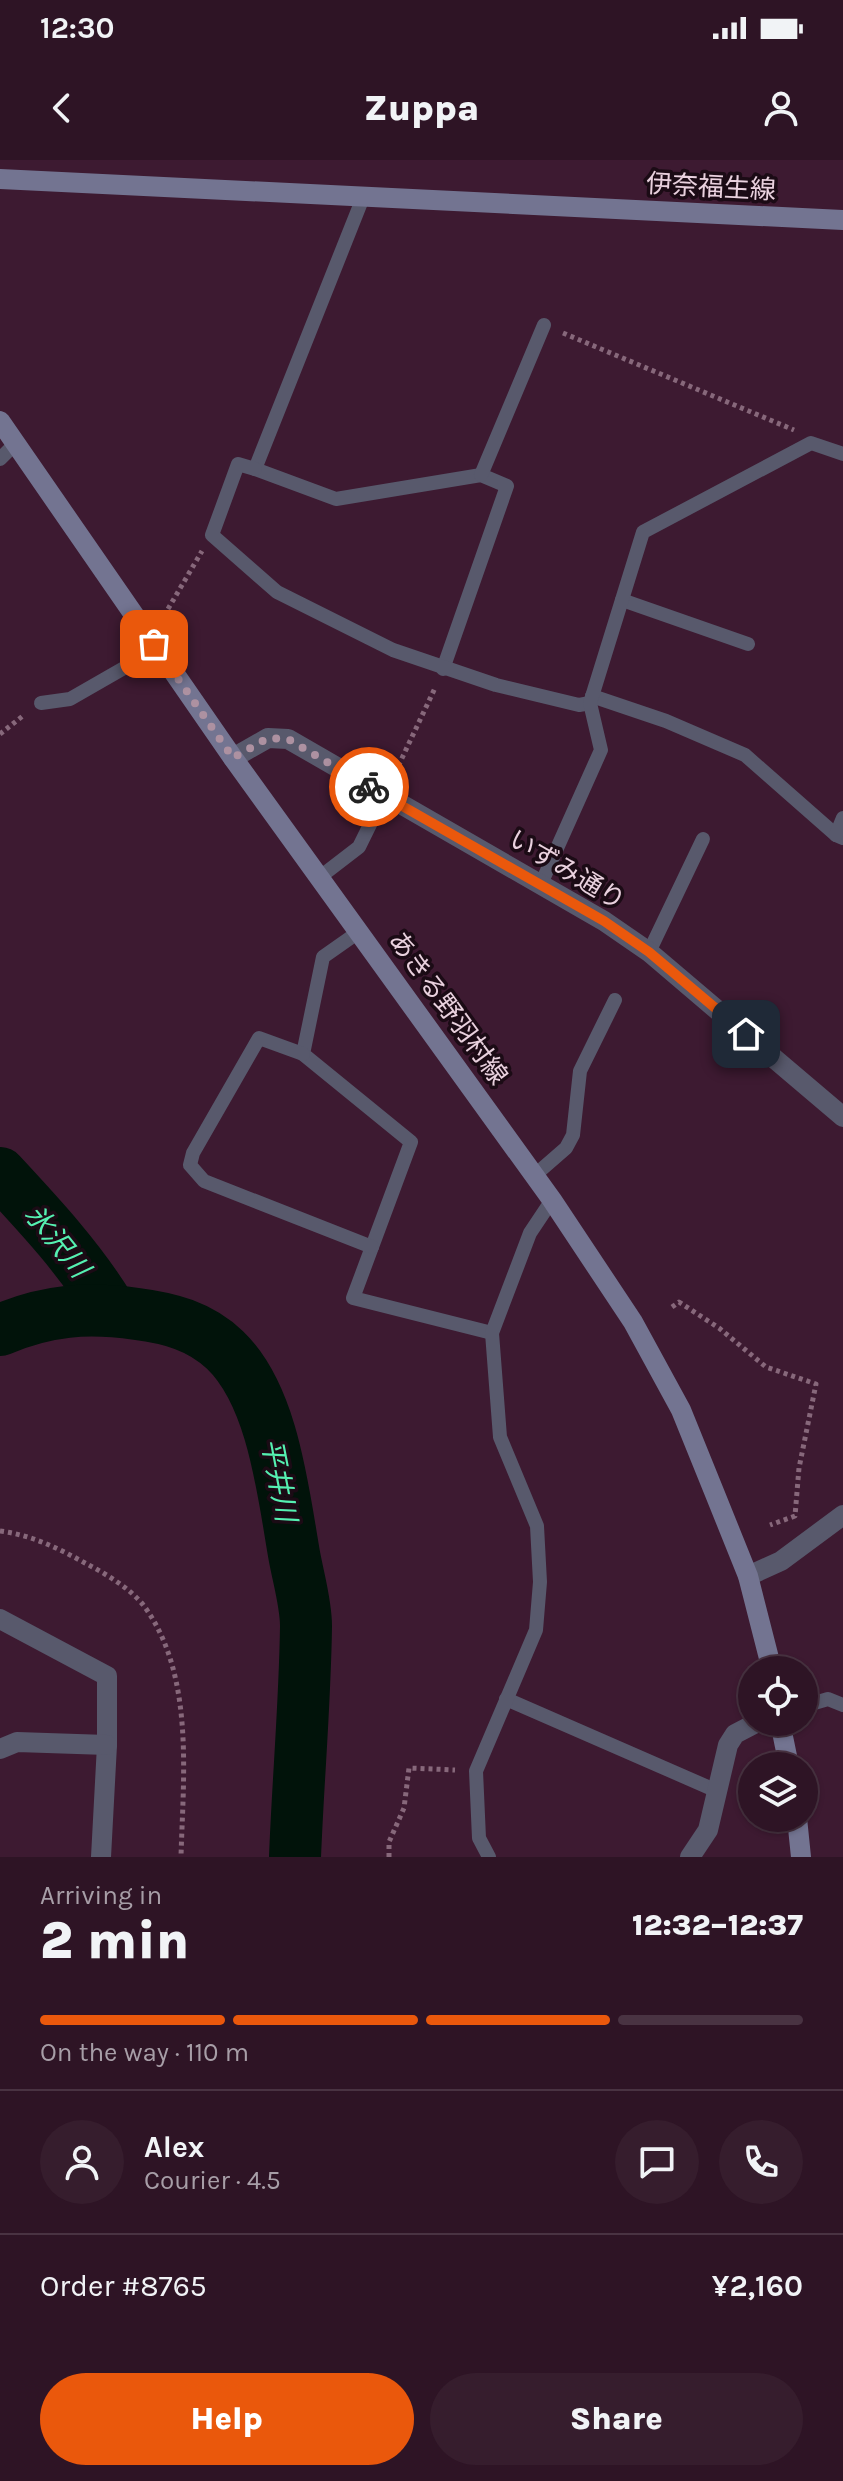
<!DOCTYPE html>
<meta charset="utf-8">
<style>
:root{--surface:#2e1425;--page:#361d2d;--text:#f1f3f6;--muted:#a79ea7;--line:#493342;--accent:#ea580c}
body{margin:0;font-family:Karla,"Noto Sans JP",sans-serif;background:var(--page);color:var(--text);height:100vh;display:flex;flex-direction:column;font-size:30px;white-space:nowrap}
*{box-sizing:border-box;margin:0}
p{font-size:26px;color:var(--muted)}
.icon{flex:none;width:44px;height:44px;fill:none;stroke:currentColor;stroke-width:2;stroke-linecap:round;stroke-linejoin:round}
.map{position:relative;height:1697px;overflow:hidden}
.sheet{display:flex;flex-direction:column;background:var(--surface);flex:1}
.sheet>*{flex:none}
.fabs{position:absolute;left:738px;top:1496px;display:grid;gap:16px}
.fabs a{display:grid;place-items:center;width:80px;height:80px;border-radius:50%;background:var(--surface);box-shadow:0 2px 6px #0004,0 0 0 2px var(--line);font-size:40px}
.pin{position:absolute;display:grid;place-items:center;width:68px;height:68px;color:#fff;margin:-34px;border-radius:16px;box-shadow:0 4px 12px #0006}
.courier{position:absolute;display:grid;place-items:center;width:80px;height:80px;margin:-40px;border:6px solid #ea580c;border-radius:50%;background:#fff;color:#222;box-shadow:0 2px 10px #0007}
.headline em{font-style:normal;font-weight:800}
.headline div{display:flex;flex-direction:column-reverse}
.headline{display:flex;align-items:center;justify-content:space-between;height:136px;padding:0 40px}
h1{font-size:52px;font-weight:800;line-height:60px}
.bar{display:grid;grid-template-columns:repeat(4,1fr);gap:12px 8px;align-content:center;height:96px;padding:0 40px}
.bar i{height:10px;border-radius:6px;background:var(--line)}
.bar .current{background:var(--accent)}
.bar p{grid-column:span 4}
.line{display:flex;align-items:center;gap:20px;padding:0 40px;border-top:2px solid var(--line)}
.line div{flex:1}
.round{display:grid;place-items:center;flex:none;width:84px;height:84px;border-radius:42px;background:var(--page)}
.cta{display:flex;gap:16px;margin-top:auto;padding:16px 40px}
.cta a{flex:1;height:92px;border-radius:48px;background:var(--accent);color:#fff;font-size:32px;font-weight:800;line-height:92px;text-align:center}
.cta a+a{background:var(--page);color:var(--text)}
.status{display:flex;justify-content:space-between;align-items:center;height:56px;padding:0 40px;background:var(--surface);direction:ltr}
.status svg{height:22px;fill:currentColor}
header{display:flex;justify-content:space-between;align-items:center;height:104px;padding:0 40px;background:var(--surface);font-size:36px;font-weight:800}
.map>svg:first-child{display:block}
</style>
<div class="status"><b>12:30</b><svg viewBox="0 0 49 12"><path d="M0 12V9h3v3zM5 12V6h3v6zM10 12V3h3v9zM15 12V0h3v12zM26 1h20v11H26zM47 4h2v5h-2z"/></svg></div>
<header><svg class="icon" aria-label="back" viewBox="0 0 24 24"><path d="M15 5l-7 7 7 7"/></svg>Zuppa<svg class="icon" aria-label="person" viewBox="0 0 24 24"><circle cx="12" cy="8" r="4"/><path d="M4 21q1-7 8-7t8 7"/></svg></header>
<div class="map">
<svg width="843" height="1697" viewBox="0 0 843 1697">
<rect width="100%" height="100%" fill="#3d1a31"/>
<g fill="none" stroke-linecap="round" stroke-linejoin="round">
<g stroke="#01130a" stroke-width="52">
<path d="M 0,1013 C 40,1056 81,1100 111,1150"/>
<path d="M 0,1170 C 47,1150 87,1147 137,1154 C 169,1158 200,1166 225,1190 C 273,1236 283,1331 294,1394 C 298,1417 306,1443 306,1466 C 305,1543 298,1620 295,1697"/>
</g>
<g stroke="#87687b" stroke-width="5" stroke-dasharray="4 4" stroke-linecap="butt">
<path d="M 563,173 L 794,270"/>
<path d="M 168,449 L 202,391"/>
<path d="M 0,574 L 24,555"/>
<path d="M 395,613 L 435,528"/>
<path d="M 672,1147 L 679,1142 L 719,1168 L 766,1207 L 816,1224 L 799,1308 L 795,1356 L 770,1365"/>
<path d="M 0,1371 C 31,1375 58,1388 85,1403 C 106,1414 130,1428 144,1446 C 195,1515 183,1618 181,1697"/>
<path d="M 389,1697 L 389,1682 L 404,1648 L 409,1608 L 455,1610"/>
</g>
<g stroke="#58596c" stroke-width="14">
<path d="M 364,35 L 255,309 L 336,339 L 481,315 L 507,326 L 443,509"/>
<path d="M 0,299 L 17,282"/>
<path d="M 255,309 L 238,304 L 212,375 L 277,432 L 393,490 L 496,525 L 579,545 L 590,543"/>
<path d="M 481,315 L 544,165"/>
<path d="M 622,440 L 748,484"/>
<path d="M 592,536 L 666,561 L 745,595 L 836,675 L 843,678"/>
<path d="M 41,543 L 70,539 L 124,508 L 154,484"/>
<path d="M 836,675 L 843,658"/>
<path d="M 320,717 L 359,687 L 384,636"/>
<path d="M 541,724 L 601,590 L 590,543 L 643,372 L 811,283 L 843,294"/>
<path d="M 360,771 L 323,797 L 303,894 L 411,982 L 353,1138 L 492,1173"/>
<path d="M 649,792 L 703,679"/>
<path d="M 303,894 L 259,878 L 193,993 L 190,1005 L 204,1021 L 372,1087"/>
<path d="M 535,1015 L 566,988 L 573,975 L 580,911 L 615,840"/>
<path d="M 506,1539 L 717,1631"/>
<path d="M 804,1546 L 828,1539 L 843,1545"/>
<path d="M 489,1697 L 479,1678 L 476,1611 L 536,1470 L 540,1422 L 537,1366 L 500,1277 L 492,1173 L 530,1073 L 552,1040"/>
</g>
<g stroke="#58596c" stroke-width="20">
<path d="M 233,598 L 268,578 L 288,579 L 604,761 L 649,792 L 843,957"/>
<path d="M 748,1416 L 781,1401 L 843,1355"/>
<path d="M 0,1459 L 107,1516 L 107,1585 L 101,1697"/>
<path d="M 0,1589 L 17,1582 L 107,1585"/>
<path d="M 690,1697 L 708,1670 L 728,1585 L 735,1574 L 758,1562"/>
</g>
<g stroke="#737491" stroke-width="20">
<path d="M 0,19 L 843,60"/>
<path d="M 0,261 L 233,598 L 552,1040 L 633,1162 L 681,1250 L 715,1334 L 748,1416 L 772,1510"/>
<path d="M 780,1562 L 789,1606"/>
<path d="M 797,1658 L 801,1697"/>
</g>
</g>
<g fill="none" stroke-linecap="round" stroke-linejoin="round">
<path stroke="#ad91a1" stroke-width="8" stroke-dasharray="0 14.4" d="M 154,484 L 233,598 L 268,578 L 288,579 L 369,627"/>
<path stroke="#ea580c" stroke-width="10" d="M 369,627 L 604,761 L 649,792 L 746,874"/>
</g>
<g text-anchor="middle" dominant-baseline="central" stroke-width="7" stroke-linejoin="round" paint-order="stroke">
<g font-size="26" fill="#e9d1de" stroke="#1b0b15">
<text transform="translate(711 27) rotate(3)">伊奈福生線</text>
<text transform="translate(567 710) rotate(31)">いずみ通り</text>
<text transform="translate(448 848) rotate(54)">あきる野羽村線</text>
</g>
<g font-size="28" font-style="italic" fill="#55f0b1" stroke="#1b0b15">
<text transform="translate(57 1081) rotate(51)">氷沢川</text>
<text transform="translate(279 1320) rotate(79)">平井川</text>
</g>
</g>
</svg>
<div class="fabs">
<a><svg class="icon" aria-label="locate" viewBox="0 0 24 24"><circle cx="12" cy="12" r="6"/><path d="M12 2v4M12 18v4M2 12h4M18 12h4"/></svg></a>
<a><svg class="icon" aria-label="layers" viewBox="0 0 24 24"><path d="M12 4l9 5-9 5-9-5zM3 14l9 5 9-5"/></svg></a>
</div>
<div class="pin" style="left:154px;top:484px;background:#ea580c"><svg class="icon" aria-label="bag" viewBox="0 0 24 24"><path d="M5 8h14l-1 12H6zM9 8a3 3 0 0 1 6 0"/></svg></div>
<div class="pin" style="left:746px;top:874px;background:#1f2937"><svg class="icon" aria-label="home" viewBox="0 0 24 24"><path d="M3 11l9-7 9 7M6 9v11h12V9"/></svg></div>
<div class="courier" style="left:369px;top:627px"><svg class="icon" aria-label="bike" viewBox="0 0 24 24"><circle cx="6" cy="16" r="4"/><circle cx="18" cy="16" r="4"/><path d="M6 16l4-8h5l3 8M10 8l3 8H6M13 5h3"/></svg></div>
</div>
<section class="sheet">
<div class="headline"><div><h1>2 min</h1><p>Arriving in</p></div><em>12:32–12:37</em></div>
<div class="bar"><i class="current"></i><i class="current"></i><i class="current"></i><i></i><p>On the way · 110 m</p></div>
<div class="line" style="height:144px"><a class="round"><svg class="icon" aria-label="person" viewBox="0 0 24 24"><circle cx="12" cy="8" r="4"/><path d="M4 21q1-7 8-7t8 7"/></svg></a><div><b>Alex</b><p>Courier · 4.5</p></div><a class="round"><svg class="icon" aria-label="chat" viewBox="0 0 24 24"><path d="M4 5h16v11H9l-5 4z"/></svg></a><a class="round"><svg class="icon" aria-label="phone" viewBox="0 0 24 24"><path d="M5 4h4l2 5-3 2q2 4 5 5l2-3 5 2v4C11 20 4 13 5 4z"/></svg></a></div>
<div class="line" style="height:104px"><div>Order #8765</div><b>¥2,160</b></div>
<div class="cta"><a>Help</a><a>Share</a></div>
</section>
